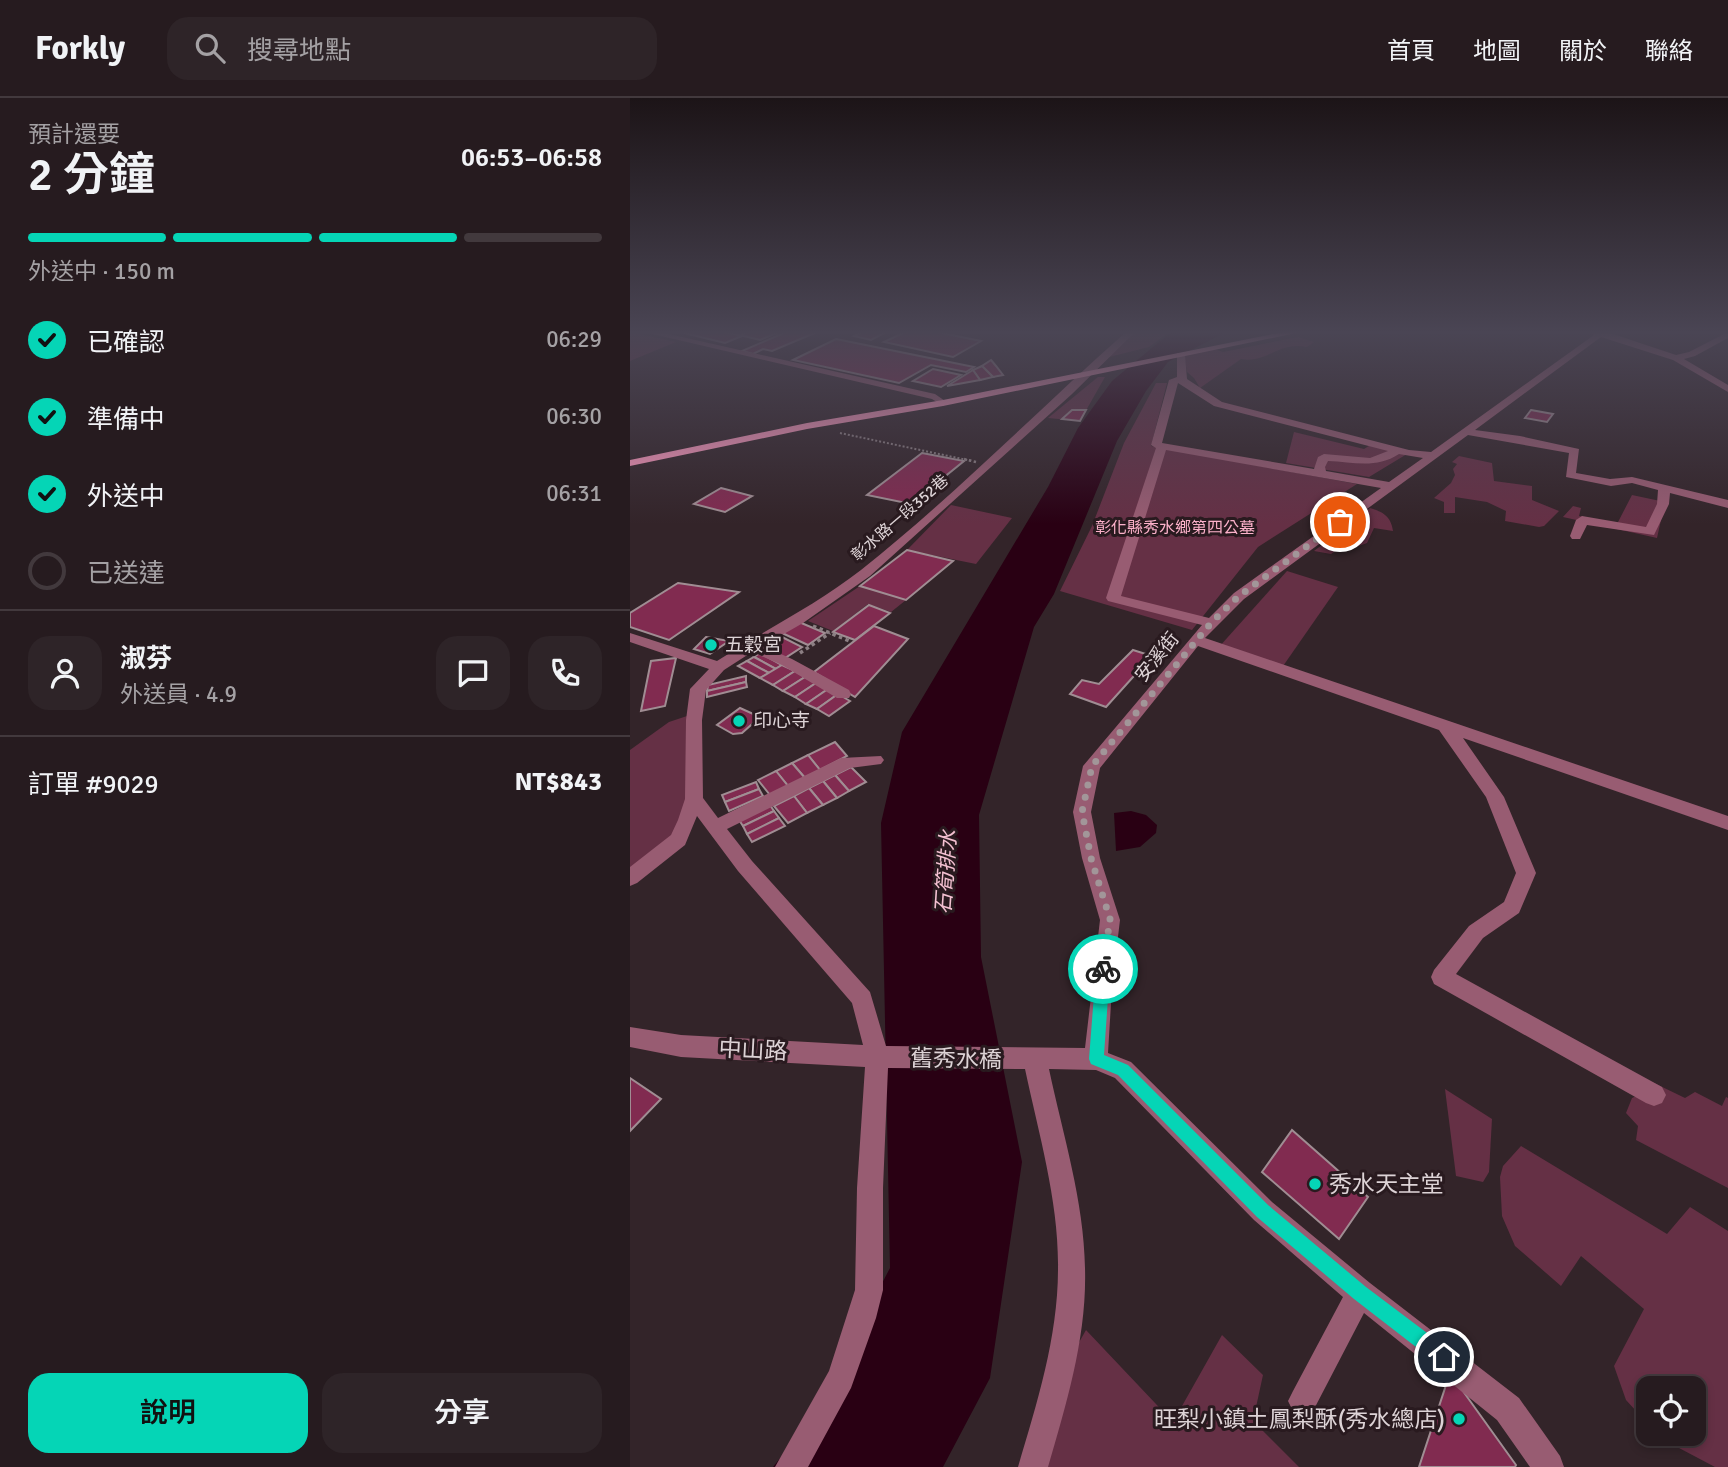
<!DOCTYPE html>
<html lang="zh-TW">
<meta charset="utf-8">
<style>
:root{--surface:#261b1f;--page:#2e2428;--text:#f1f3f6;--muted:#a4a1a4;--line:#42393d;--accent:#05d5b6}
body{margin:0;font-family:Signika,"Noto Sans TC",sans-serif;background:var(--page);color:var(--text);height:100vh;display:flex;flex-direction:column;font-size:26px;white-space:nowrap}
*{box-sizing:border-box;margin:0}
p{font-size:23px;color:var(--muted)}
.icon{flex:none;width:38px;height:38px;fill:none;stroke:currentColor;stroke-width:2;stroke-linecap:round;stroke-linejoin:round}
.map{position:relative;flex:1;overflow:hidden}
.side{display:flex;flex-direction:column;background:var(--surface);width:630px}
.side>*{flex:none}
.controls{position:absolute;left:1006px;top:1278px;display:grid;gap:14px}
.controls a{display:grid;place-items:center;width:70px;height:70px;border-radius:14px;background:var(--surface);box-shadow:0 4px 10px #0003,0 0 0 2px var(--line);font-size:35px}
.pin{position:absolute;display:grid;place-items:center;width:60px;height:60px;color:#fff;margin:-30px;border:4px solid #fff;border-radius:50%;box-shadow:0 2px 7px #0007}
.courier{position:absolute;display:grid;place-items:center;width:70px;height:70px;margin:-35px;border:5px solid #05d5b6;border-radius:50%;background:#fff;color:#222;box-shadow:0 2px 9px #0007}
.head em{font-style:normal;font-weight:600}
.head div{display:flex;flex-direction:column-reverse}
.head{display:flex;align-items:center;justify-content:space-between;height:119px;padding:0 28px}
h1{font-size:46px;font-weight:600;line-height:52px}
.bar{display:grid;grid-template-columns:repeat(4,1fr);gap:10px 7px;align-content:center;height:84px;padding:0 28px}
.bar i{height:9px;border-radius:5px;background:var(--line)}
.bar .selected{background:var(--accent)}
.bar p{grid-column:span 4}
.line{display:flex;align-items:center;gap:18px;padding:0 28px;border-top:2px solid var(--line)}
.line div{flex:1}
.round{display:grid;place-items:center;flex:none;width:74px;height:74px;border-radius:21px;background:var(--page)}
ol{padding:0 28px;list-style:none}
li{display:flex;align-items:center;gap:21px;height:77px}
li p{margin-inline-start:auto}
li .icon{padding:7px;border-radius:50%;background:var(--accent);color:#111;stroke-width:4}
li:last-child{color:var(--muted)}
li i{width:38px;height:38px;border:4px solid var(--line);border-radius:50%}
.action{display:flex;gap:14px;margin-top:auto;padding:14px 28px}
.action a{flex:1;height:80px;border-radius:21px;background:var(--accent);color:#111;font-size:28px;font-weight:600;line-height:80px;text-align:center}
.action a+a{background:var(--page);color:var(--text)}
header{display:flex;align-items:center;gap:42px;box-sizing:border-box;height:98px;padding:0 35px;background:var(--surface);border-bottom:2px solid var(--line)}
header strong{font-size:33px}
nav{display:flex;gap:38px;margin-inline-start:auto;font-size:24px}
.search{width:490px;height:63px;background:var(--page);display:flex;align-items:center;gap:18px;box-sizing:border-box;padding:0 24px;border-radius:21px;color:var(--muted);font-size:26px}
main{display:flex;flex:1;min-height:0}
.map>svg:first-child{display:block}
</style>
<header>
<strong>Forkly</strong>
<div class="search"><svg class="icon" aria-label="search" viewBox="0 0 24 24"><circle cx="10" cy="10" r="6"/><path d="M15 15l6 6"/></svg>搜尋地點</div>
<nav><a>首頁</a><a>地圖</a><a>關於</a><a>聯絡</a></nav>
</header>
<main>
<section class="side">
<div class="head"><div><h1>2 分鐘</h1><p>預計還要</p></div><em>06:53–06:58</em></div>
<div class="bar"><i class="selected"></i><i class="selected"></i><i class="selected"></i><i></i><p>外送中 · 150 m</p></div>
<ol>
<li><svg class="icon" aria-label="check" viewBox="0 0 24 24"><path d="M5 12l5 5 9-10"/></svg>已確認<p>06:29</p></li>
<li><svg class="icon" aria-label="check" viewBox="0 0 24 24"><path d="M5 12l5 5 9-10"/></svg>準備中<p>06:30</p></li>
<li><svg class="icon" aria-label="check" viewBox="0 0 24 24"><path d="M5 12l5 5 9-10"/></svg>外送中<p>06:31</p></li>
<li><i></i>已送達</li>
</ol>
<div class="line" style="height:126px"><a class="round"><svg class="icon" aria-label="person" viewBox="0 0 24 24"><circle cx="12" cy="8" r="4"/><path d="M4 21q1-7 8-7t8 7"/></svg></a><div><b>淑芬</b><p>外送員 · 4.9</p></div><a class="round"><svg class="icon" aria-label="chat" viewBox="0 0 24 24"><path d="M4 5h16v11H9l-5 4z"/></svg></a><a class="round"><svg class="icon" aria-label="phone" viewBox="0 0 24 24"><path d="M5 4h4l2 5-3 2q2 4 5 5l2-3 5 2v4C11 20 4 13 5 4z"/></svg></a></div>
<div class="line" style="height:91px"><div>訂單 #9029</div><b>NT$843</b></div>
<div class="action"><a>說明</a><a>分享</a></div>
</section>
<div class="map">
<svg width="1098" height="1369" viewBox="0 0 1098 1369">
<rect width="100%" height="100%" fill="#332429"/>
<g fill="#653045">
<path d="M 0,234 L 1,234 L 46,244 L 0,263 Z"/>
<path d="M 505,234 L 539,234 L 519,249 L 467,262 Z"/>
<path d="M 668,239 L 684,244 L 677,249 C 648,243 637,266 611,261 L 570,290 L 564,280 L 557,274 L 554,257 L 584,251 L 593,254 Z"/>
<path d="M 468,279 L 475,279 L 450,323 L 418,320 Z"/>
<path d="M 526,285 L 537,285 L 521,348 L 727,386 L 628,449 L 562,532 L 430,493 L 462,428 L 494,345 Z"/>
<path d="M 664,334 L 734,351 L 742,346 L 777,356 L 739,379 L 656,365 Z"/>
<path d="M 829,358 L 862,365 L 864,383 L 902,388 L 902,402 L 929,413 L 914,428 L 909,429 L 875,423 L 876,413 L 857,404 L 825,399 L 825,415 L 814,415 L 814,404 L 804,400 L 821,385 L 825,377 L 823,371 L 827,366 L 822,364 Z"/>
<path d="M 1002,397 L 1035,404 L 1027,440 L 933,419 L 943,408 L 951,410 L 949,418 L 987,426 Z"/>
<path d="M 321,407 L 382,420 L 346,466 L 277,452 Z"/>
<path d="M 740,410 C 753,414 761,418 763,433 L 744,430 L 737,445 L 726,449 L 714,447 L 701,456 L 684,453 Z"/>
<path d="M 657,473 L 708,489 L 651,571 L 589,549 Z"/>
<path d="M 230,488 L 276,502 L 261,514 L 238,506 L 203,533 L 178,523 Z"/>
<path d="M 57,618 L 57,702 L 47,732 L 0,778 L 0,652 L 39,624 Z"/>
<path d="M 1022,984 L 1055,1000 L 1065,994 L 1092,1008 L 1096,999 L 1098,1000 L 1098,1090 L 1006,1042 L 1008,1028 L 996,1015 L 1002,1000 L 1015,994 Z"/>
<path d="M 815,991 L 862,1021 L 859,1074 L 853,1084 L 826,1078 Z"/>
<path d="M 891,1048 L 1037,1136 L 1060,1109 L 1098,1133 L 1098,1369 L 1085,1369 L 1032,1341 L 1027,1335 L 1064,1335 L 1064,1290 L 1018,1290 L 1018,1326 L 996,1302 L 984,1268 L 1014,1211 L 951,1158 L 931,1188 L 885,1148 L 872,1118 L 870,1079 L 873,1068 Z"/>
<path d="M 456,1232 L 543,1324 L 592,1237 L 633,1277 L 623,1323 L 669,1369 L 412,1369 L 434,1271 Z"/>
</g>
<g fill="#290013">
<path d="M 541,234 L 596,234 L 538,264 L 516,293 L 487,343 L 424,496 L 404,529 L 349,717 L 351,859 L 392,1064 L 360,1280 L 313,1369 L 143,1369 L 181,1321 L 260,1170 L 251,725 L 272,634 L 418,389 L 448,330 L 482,283 Z"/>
<path d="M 501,713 L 516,717 L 527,727 L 526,735 L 510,749 L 486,753 L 484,715 Z"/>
</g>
<g fill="#812b50" stroke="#a08d93" stroke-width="2">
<path d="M 50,234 L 95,234 L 112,238 L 95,245 Z"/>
<path d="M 118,234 L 143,234 L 147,235 L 130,242 L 110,237 Z"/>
<path d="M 156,234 L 187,234 L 142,253 L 133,251 L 123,256 L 112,253 Z"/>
<path d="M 233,234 L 256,234 L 241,242 L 224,238 Z"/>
<path d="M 275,234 L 307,234 L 351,243 L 323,259 L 254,244 Z"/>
<path d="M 206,241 L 344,269 L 336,274 L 301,267 L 269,285 L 163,262 Z"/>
<path d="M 361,262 L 366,268 L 373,277 L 363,279 L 352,268 Z"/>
<path d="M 352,268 L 363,279 L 350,282 L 343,272 Z"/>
<path d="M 303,271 L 331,277 L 311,289 L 283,283 Z"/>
<path d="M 343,272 L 350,282 L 317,288 Z"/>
<path d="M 442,312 L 456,312 L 450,323 L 432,321 Z"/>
<path d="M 901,312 L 923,316 L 917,324 L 895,320 Z"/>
<path d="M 292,355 L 334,363 L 281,406 L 237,397 Z"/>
<path d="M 91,390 L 122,398 L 95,414 L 64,406 Z"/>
<path d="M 277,452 L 323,463 L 276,502 L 230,488 Z"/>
<path d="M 48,485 L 109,494 L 39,542 L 0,529 L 0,515 Z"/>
<path d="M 239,507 L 260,515 L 225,542 L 203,534 Z"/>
<path d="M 169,524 L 195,535 L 178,547 L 152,535 Z"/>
<path d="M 244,528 L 278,541 L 225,599 L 184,574 Z"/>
<path d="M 146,536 L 172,549 L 155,560 L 129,547 Z"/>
<path d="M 76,539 L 99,543 L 80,556 L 64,551 Z"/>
<path d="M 503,552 L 522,558 L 476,609 L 440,596 L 452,582 L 469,586 Z"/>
<path d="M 130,555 L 152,567 L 146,571 L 124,559 Z"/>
<path d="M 124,559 L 146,571 L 139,575 L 117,563 Z"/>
<path d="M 46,560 L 35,608 L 11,613 L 21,563 Z"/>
<path d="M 117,563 L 139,575 L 130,580 L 108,568 Z"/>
<path d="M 152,567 L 165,573 L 143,587 L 130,580 Z"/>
<path d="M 165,573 L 175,579 L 153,593 L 143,587 Z"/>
<path d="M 116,578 L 116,584 L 77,593 L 78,587 Z"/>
<path d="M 175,579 L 186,585 L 165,599 L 153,593 Z"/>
<path d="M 116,584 L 117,589 L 77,599 L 77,593 Z"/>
<path d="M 186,585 L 198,591 L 176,606 L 165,599 Z"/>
<path d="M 198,591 L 208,596 L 187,611 L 176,606 Z"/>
<path d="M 208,596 L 220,603 L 199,618 L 187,611 Z"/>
<path d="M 110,610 L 130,619 L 112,635 L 103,636 L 87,627 Z"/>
<path d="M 205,644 L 217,658 L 190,672 L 178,657 Z"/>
<path d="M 178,657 L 190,672 L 175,680 L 162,665 Z"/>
<path d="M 162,665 L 175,680 L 158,688 L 146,673 Z"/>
<path d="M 221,669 L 236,684 L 219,693 L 205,677 Z"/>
<path d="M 146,673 L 158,688 L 140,697 L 128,682 Z"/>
<path d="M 205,677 L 219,693 L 207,700 L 193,683 Z"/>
<path d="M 193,683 L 207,700 L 193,707 L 179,690 Z"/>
<path d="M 126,684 L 129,691 L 95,704 L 92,697 Z"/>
<path d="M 179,690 L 193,707 L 177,715 L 164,698 Z"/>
<path d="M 129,691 L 133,698 L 99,713 L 95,704 Z"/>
<path d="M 164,698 L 177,715 L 158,725 L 144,708 Z"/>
<path d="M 140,707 L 144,713 L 113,728 L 109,722 Z"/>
<path d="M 144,713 L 149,720 L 117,736 L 113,728 Z"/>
<path d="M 149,720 L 155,728 L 122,744 L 117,736 Z"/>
<path d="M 0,980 L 31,1001 L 0,1033 Z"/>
<path d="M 662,1032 L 738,1099 L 709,1141 L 632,1074 Z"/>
<path d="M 820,1275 L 886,1367 L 885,1369 L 789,1369 Z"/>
</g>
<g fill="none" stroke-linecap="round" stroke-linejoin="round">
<path stroke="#8c7f83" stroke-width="2" stroke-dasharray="2 2" stroke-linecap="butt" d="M 210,335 L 342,363"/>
<path stroke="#8c7f83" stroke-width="2.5" stroke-dasharray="2.5 2.5" stroke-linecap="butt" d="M 334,361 L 346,364"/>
<g stroke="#8c7f83" stroke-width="3.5" stroke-dasharray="3.5 3.5" stroke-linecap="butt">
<path d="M 183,528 L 222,544"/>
<path d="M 170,555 L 200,535"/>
</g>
<g fill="#985c72" fill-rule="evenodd">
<path d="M 14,234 L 30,234 L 305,296 L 318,305 L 313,308 L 302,301 Z"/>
<path d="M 496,234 L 505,234 L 442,296 L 240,478 L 173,525 L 133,548 L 162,561 L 219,592 L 221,596 L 219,600 L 207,600 L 152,567 L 122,554 L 94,572 L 76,592 L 72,622 L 73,700 L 88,720 L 211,660 L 251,658 L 254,662 L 251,666 L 220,670 L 97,731 L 122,763 L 240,894 L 256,948 L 455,950 L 470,822 L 452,760 L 443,714 L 453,668 L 572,527 L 478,503 L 476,500 L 526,350 L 521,347 L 539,282 L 547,279 L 547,255 L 555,257 L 557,281 L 592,304 L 779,352 L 801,354 L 964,237 L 960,234 L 977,234 L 1046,257 L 1059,254 L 1098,234 L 1098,240 L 1065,258 L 1054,261 L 1098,287 L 1098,294 L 1043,262 L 971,239 L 845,332 L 890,338 L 949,351 L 946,375 L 980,381 L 1002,379 L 1098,402 L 1098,410 L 1040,395 L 1039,406 L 1024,437 L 957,427 L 950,441 L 942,441 L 940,438 L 946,422 L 952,418 L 1016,429 L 1027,406 L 1028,392 L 1002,385 L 981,388 L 936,379 L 939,355 L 838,337 L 614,501 L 575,540 L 1098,718 L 1098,732 L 833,640 L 874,699 L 906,775 L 889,815 L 853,840 L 826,876 L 1032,989 L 1036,997 L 1032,1005 L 1024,1008 L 1016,1005 L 804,886 L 801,879 L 804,872 L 839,828 L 874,804 L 886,775 L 856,699 L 809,632 L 568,548 L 470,670 L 461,714 L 470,760 L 490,822 L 482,889 L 478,955 L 501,964 L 642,1104 L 740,1185 L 889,1300 L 930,1358 L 934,1369 L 900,1369 L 867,1322 L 734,1215 L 683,1313 L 673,1318 L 663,1313 L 658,1303 L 663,1293 L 713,1199 L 624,1122 L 485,980 L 466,972 L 419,971 C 433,1037 454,1103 455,1170 C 457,1238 437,1304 418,1369 L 388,1369 C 407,1305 428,1239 428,1171 C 429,1104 409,1037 395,971 L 258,970 L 253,1090 L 253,1192 L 246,1220 L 221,1290 L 178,1369 L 145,1369 L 199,1273 L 225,1192 L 227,1090 L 235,969 L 51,959 L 0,949 L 0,929 L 51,937 L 233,947 L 222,905 L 108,773 L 67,718 L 55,747 L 7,785 L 0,788 L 0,769 L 41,737 L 48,722 L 55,701 L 56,622 L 60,591 L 79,571 L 0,544 L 0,535 L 87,563 C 135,532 186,507 231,472 C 323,399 408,312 496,234 ZM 548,285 L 584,308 L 758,353 L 740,360 L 694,356 L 688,359 L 684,371 L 532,345 ZM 536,352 L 751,390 L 604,495 L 579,520 L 491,498 ZM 769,356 L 793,360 L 759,384 L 696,373 L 695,369 L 698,363 C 724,364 746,371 769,356 Z"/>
</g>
<path fill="#fa97bb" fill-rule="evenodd" d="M 653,234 L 671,234 L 313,308 L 177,331 L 0,368 L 0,362 L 177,325 L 313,302 Z"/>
</g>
<linearGradient id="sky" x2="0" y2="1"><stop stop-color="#1c1417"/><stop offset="0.55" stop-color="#4a4554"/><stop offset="1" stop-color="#4a4554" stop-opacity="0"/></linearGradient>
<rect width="1098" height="426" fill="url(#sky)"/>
<path fill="#05d5b6" d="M 473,865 L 480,871 L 474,957 L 498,967 L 638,1107 L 736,1189 L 821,1253 L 824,1259 L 821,1266 L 814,1269 L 808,1266 L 724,1201 L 627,1119 L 488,977 L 461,966 L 459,961 L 466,871 Z"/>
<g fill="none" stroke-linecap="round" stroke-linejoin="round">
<path stroke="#a29699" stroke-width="7" stroke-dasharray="0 12.6" d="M 473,871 L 480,821 L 461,760 L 452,714 L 462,668 L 581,525 L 609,498 L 710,424"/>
</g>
<g fill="#05d5b6" stroke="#291a1f" stroke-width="2.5">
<circle cx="81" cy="547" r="7"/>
<circle cx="109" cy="623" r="7"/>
<circle cx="685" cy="1086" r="7"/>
<circle cx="829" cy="1321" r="7"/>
</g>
<g text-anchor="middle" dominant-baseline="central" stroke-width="6" stroke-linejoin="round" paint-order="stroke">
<g font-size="16" fill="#ddd3d6" stroke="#291a1f">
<text transform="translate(270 420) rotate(-41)">彰水路一段352巷</text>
</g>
<g font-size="16" fill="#fcb1ca" stroke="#291a1f">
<text x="545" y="430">彰化縣秀水鄉第四公墓</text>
</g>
<g font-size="19" fill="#ddd3d6" stroke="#291a1f" text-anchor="start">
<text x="95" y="547">五穀宮</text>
<text x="123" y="623">印心寺</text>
</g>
<g font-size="19" fill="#ddd3d6" stroke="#291a1f">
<text transform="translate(527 559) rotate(-51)">安溪街</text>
</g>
<g font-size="21" font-style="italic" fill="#f4c1d2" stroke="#291a1f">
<text transform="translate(316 774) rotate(-86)">石筍排水</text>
</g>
<g font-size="23" fill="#ddd3d6" stroke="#291a1f">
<text transform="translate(123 952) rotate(3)">中山路</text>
<text transform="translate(326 961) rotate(1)">舊秀水橋</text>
</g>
<g font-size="23" fill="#ddd3d6" stroke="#291a1f" text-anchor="start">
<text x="699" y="1086">秀水天主堂</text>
<text x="815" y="1321" text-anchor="end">旺梨小鎮土鳳梨酥(秀水總店)</text>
</g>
</g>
</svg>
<div class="controls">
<a><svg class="icon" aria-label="locate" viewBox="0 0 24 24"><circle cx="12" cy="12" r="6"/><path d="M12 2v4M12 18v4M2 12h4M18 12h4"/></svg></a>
</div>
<div class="pin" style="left:710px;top:424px;background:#ea580c"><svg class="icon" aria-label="bag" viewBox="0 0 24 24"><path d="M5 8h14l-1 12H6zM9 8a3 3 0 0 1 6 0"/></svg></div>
<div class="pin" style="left:814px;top:1259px;background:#1f2937"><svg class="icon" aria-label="home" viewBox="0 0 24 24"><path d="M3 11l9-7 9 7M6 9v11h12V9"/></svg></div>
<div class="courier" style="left:473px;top:871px"><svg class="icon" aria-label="bike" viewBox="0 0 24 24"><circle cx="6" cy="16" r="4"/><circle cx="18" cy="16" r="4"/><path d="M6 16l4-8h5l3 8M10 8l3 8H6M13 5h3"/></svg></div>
</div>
</main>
